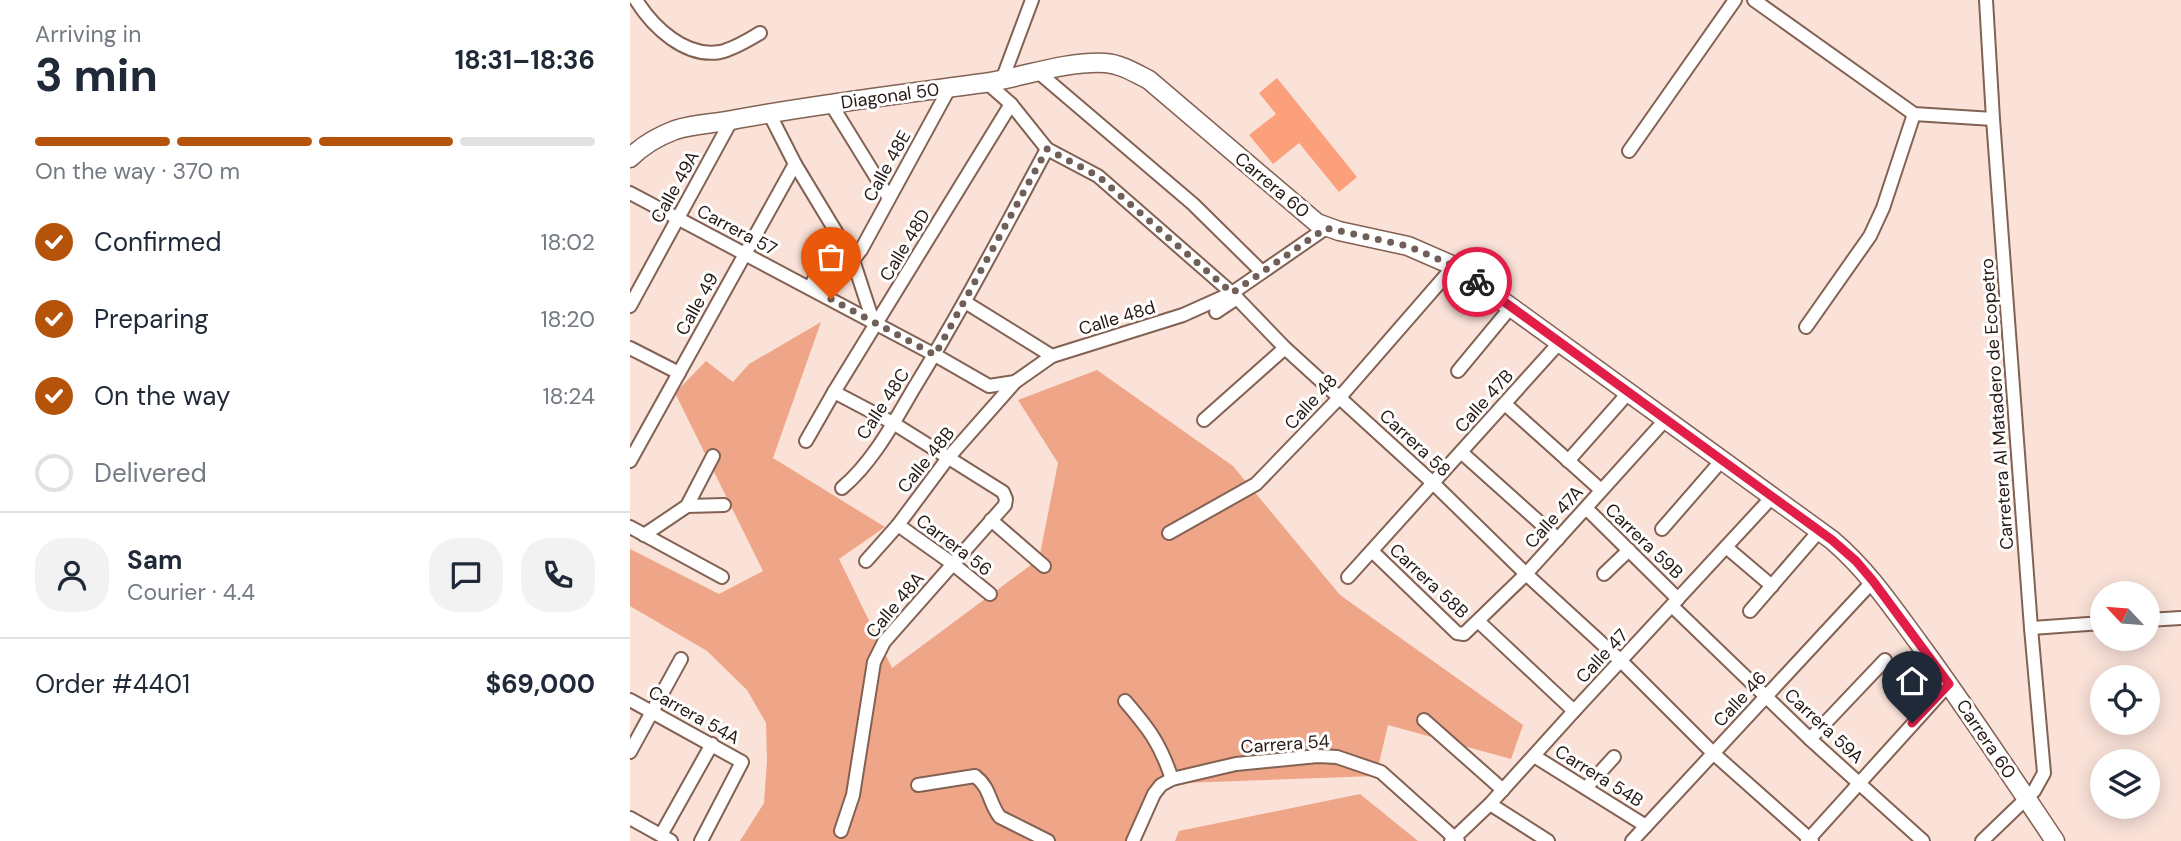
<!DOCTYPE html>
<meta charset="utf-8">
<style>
:root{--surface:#fff;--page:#f2f2f3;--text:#1f2937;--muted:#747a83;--line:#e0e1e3;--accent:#b45309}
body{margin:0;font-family:"DM Sans",sans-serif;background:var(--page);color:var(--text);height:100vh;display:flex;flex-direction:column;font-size:26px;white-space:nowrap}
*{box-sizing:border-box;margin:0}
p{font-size:23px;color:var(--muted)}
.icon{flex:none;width:38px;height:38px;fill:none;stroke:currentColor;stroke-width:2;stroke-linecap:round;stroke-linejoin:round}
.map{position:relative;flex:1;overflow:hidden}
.side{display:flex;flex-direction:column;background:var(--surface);width:630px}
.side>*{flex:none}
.needle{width:46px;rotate:296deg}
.controls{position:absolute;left:1460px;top:581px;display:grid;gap:14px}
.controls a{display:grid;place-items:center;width:70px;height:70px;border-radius:50%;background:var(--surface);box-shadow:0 4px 18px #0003;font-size:35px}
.pin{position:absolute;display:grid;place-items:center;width:60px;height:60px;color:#fff;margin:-72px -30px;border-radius:50% 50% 50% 0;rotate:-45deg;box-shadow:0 0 7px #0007}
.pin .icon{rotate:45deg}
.courier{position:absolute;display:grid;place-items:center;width:70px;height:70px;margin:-35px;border:5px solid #e11d48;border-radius:50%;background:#fff;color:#222;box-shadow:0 2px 9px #0007}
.overview em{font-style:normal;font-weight:700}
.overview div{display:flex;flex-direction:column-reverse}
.overview{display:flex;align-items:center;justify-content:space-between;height:119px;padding:0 35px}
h1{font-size:46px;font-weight:700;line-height:52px}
.bar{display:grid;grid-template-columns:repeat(4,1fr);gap:10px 7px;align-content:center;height:84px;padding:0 35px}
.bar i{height:9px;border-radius:5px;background:var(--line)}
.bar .current{background:var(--accent)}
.bar p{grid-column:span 4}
.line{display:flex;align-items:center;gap:18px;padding:0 35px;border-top:2px solid var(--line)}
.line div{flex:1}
.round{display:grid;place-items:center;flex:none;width:74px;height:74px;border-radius:28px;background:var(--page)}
ol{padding:0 35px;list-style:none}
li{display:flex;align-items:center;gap:21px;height:77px}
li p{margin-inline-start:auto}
li .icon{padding:7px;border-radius:50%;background:var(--accent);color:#fff;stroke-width:4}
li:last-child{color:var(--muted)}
li i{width:38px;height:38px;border:4px solid var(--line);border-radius:50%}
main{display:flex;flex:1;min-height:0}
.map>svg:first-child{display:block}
</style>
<main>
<section class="side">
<div class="overview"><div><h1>3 min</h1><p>Arriving in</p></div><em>18:31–18:36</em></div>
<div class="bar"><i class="current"></i><i class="current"></i><i class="current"></i><i></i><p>On the way · 370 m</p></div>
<ol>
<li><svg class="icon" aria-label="check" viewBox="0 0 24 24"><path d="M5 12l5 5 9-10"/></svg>Confirmed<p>18:02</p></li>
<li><svg class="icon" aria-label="check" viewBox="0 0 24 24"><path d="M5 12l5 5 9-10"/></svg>Preparing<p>18:20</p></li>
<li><svg class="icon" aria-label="check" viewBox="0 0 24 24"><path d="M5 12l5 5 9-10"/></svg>On the way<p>18:24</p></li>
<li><i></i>Delivered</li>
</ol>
<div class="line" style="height:126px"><a class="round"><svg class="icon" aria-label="person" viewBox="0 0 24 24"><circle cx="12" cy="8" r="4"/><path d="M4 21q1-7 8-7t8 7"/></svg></a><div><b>Sam</b><p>Courier · 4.4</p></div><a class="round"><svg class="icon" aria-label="chat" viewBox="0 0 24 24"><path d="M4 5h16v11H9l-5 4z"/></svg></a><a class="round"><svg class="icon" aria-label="phone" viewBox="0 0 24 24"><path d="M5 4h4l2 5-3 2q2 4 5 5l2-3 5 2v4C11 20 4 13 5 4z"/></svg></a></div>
<div class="line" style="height:91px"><div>Order #4401</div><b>$69,000</b></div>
</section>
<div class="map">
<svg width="1551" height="841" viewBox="0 0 1551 841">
<rect width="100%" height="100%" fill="#fae2d8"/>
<g fill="#efa587">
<path d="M 191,322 L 143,458 L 255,527 L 209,559 L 262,668 L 409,559 L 428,463 L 388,400 L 467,370 L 603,466 L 710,595 L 893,725 L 881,759 L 758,725 L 746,776 L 527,784 L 503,841 L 110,841 L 134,803 L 137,760 L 136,723 L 117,690 L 77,651 L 0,606 L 0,549 L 89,594 L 133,571 L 45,393 L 76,361 L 103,382 L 119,364 Z"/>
<path d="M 730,794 L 788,841 L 545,841 L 549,831 Z"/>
</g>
<path fill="#fca07c" d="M 647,78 L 727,177 L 709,192 L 669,143 L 643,164 L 619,135 L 646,114 L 629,93 Z"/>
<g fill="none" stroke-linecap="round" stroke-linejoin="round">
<defs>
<g id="street">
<path d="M 6,0 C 23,27 55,58 90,52 C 104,49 118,40 130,33"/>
<path d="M 1124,0 L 1284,114 L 1363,119"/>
<path d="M 408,72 L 563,204 L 632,272"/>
<path d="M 372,80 L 402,0"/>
<path d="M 356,82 L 381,104 L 417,149 L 468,176 L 602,293 L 655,348 L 803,483 L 896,574 L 991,661 L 1083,753 L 1182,841"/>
<path d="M 201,104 L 259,198"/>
<path d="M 139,113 L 165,164 L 223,260 L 243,321"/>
<path d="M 999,151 L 1105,0"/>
<path d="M 0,193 L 305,355 L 359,386 L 385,382"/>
<path d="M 223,260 L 231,250 L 320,87"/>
<path d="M 180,288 L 206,233"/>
<path d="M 335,302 L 422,356"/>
<path d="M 0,306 L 101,121"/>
<path d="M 586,312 L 607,298"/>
<path d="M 1176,327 L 1240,236 L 1253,208 L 1284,114"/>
<path d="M 0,348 L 49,373"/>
<path d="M 828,371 L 881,307"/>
<path d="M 204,392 L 263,423 L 373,492 L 376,499 L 375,505 L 254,642 L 244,662 L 223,795 L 211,831"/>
<path d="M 875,404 L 971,490"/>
<path d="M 574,420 L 655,348"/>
<path d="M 176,441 L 204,392 L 381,104"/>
<path d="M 831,452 L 928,539"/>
<path d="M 0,461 L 165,164"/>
<path d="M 938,461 L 999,392"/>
<path d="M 212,488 C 243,462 264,422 284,388 C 332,310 374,229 417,149"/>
<path d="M 57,506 L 94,505"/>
<path d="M 956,508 L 1048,599"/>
<path d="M 361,520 L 414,566"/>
<path d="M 268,525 L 323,564 L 360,594"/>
<path d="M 0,527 L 92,577"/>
<path d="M 1032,529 L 1092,460"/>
<path d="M 539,533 L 626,484 L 710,397 L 824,266"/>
<path d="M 14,535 L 57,506 L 83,456"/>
<path d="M 1096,547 L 1142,586"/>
<path d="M 742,551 L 827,633 L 834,634 L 896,574 L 1036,419"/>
<path d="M 236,561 L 268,525 L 318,458 L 385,382 L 422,356 L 553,315 L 602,293 L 696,228"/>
<path d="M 974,574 L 999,550"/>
<path d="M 718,577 L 930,342"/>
<path d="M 1042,606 L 1180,739 L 1293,841"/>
<path d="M 1120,611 L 1190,530"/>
<path d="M 1517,620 L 1551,618"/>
<path d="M 848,621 L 944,711"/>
<path d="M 1401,628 L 1472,623"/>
<path d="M 0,700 L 112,762 L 71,841"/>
<path d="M 495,701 C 519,729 530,743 542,779"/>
<path d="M 794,720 L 873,790"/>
<path d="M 1180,739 L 1255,660"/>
<path d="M 0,752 L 51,659"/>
<path d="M 904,756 L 1016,826"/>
<path d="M 288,785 L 345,776 C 361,788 359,804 370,817 L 418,841"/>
<path d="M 956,788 L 984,757"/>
<path d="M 860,804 L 918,841"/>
<path d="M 0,818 L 41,841"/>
<path d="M 31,835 L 82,744"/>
<path d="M 503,841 L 524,794 L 531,785 L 542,779 L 606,764 L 688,756 L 707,757 L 751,772 L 828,841"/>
<path d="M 821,841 L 860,804 L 944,711 L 1143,496"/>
<path d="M 1002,841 L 1243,581"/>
<path d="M 1177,841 L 1319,684"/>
<path d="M 1352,841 L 1404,791 L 1414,773 L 1401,628 L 1363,119 L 1356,0"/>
</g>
<path id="secondary" d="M 0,158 C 12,146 29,136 45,130 C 66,123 86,124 107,119 C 189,104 272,94 354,83 C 394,77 435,61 475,63 C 491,64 505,73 519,80 L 687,223 L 709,231 L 778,246 L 824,266 L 1202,540 C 1238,571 1260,604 1288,642 C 1336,707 1380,774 1425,841"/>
</defs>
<use href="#street" stroke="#836153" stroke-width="16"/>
<use href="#secondary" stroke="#836153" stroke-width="21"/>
<use href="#street" stroke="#fff" stroke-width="12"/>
<use href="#secondary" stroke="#fff" stroke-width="18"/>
</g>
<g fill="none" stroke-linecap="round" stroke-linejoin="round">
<path stroke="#705f58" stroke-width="7" stroke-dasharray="0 12.6" d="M 201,299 L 305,355 L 417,149 L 468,176 L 602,293 L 696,228 L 778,246 L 824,266 L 847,282"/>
<path stroke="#e11d48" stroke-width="9" d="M 847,282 L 1202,540 L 1226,561 L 1243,581 L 1319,684 L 1282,723"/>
</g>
<g text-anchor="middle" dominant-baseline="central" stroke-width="6" stroke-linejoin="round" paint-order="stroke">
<g font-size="18" fill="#261813" stroke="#fff">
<text transform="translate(260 96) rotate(-8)">Diagonal 50</text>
<text transform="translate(257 166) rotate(-61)">Calle 48E</text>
<text transform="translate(642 185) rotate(40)">Carrera 60</text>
<text transform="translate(45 187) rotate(-61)">Calle 49A</text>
<text transform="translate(107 230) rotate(28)">Carrera 57</text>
<text transform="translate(275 245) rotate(-59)">Calle 48D</text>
<text transform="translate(67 304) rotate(-61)">Calle 49</text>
<text transform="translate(487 318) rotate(-17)">Calle 48d</text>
<text transform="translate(854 401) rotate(-48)">Calle 47B</text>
<text transform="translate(681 402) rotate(-47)">Calle 48</text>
<text transform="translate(253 404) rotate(-57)">Calle 48C</text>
<text transform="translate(1367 404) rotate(-94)">Carretera Al Matadero de Ecopetro</text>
<text transform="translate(785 443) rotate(43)">Carrera 58</text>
<text transform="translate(296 460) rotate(-51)">Calle 48B</text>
<text transform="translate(924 517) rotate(-48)">Calle 47A</text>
<text transform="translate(1014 541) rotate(44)">Carrera 59B</text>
<text transform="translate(324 545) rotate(37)">Carrera 56</text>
<text transform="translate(799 581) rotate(43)">Carrera 58B</text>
<text transform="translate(265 605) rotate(-50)">Calle 48A</text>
<text transform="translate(972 656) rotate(-47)">Calle 47</text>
<text transform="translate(1110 699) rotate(-47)">Calle 46</text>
<text transform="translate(64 715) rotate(29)">Carrera 54A</text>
<text transform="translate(1194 726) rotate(43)">Carrera 59A</text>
<text transform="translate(1356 739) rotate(56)">Carrera 60</text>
<text transform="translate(655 744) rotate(-4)">Carrera 54</text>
<text transform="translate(969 776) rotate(32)">Carrera 54B</text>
</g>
</g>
</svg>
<div class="controls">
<a><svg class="needle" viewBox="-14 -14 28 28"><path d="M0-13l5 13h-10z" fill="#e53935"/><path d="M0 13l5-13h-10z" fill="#747a83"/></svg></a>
<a><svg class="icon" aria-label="locate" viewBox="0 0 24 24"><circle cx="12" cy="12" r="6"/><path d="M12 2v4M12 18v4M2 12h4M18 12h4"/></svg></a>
<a><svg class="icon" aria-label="layers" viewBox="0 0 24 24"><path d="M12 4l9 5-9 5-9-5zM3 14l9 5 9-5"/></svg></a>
</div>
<div class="pin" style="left:201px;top:299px;background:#ea580c"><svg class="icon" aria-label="bag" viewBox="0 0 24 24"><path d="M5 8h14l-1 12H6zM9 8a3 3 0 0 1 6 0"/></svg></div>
<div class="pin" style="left:1282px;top:723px;background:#1f2937"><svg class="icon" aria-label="home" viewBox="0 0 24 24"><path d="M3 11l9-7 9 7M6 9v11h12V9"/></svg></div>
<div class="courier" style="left:847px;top:282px"><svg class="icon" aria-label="bike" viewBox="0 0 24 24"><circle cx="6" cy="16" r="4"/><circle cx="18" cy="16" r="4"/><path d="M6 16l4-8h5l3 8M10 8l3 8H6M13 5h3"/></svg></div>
</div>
</main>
